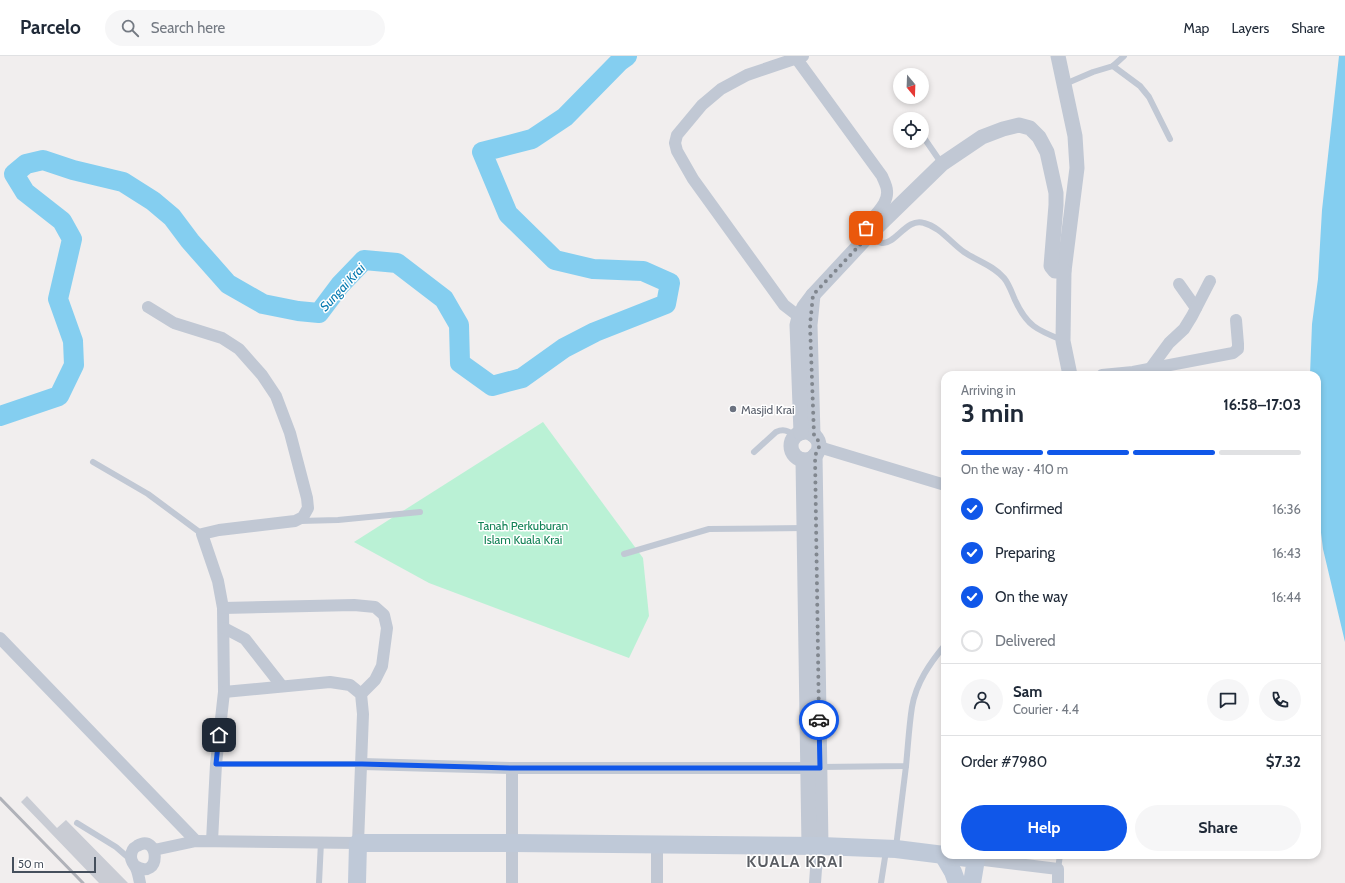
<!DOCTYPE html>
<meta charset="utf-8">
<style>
:root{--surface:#fff;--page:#f6f6f7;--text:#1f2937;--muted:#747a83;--line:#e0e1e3;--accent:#1057e9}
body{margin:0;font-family:Cabin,sans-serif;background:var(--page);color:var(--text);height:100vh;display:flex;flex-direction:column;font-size:15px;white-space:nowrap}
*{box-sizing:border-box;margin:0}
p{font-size:13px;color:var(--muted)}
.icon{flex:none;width:22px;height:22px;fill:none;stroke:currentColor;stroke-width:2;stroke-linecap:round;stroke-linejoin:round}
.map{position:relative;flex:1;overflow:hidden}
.panel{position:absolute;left:941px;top:315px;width:380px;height:488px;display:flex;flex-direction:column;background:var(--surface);border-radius:12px;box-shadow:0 2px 6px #0003}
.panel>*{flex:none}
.needle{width:26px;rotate:161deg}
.tools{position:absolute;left:893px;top:12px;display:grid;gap:8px}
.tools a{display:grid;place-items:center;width:36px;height:36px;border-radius:50%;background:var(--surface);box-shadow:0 2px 6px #0003;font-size:20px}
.scale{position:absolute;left:12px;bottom:10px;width:84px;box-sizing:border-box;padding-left:4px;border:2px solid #454f5c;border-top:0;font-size:11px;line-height:14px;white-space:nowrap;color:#454f5c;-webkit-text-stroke:3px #fff;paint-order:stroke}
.pin{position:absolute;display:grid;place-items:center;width:34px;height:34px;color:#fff;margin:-17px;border-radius:8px;box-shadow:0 2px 6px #0006}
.courier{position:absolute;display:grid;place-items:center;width:40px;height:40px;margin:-20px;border:3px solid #1057e9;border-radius:50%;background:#fff;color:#222;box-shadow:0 1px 5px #0007}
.summary em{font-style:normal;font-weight:700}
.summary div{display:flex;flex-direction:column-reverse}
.summary{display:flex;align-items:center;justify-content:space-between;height:68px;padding:0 20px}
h1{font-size:26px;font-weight:700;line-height:30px}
.bar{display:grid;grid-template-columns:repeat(4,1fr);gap:6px 4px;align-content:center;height:48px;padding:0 20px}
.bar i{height:5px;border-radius:3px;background:var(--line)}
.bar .on{background:var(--accent)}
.bar p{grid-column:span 4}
.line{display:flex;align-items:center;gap:10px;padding:0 20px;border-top:1px solid var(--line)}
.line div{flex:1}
.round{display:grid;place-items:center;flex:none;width:42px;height:42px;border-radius:21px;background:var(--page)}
ol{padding:0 20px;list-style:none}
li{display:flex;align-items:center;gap:12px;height:44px}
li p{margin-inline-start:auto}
li .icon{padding:4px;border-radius:50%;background:var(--accent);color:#fff;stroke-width:4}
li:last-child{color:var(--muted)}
li i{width:22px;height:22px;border:2px solid var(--line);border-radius:50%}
.button{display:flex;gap:8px;margin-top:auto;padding:8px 20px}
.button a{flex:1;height:46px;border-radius:24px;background:var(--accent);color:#fff;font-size:16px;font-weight:700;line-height:46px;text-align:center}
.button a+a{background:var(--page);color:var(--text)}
header{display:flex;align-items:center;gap:24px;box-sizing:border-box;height:56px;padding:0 20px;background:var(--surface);border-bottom:1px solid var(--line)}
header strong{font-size:19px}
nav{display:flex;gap:22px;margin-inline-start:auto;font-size:14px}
.search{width:280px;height:36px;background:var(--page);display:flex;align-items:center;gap:10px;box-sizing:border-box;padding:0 14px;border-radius:22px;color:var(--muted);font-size:15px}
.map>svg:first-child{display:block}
</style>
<header>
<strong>Parcelo</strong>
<div class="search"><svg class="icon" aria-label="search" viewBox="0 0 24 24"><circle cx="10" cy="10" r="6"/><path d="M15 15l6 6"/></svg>Search here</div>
<nav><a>Map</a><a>Layers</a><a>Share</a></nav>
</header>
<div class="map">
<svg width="1345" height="827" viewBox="0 0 1345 827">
<rect width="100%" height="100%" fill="#f1eeee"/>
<path fill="#baf1d5" d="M 543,366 L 643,502 L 649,560 L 629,602 L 429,527 L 354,486 Z"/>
<path fill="#84cef0" d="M 1339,0 L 1345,0 L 1345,586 L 1323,493 L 1317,444 L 1317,319 L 1310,319 L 1312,268 L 1318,223 L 1322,154 Z"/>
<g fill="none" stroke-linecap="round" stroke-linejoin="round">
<path stroke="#84cef0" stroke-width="20" d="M 0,360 L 59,340 L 74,309 L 73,285 L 58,243 L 72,183 L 62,165 L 25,136 L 14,118 L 26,108 L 43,104 L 73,114 L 123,126 L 153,145 L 172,161 L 190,185 L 228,228 L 263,248 L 298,255 L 319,257 L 340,229 L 364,204 L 397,207 L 444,243 L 459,269 L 460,307 L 492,330 L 522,322 L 564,292 L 595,276 L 666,248 L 670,227 L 643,215 L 593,213 L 555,204 L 508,158 L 482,96 L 532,83 L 565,61 L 620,5 L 627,0"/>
</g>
<path fill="#c9ccd4" d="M 27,740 L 57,772 L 66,764 L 128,827 L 99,827 L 21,746 Z"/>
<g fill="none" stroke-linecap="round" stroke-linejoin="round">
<g stroke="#c1c8d4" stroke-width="6">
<path d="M 1113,10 L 1140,30 L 1149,41 L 1170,83"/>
<path d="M 1065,28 L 1093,16 L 1113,10 L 1124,0"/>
<path d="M 922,79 L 942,108"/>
<path d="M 868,181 C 872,182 877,186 882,187 C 895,189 907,161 924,167 C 940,171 951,187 964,196 C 977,205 993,209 1004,222 C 1009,228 1012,237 1015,244 C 1027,270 1037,274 1062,284"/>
<path d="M 754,396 L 776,376 C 785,372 789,376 796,380"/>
<path d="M 93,406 L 148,438 L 202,478"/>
<path d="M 300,465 L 338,464 L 420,456"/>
<path d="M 624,498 L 709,473 L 805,472"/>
<path d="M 216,708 L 362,708"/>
<path d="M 820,711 L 906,710 C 908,690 909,670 912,651 C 916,627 930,607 945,589"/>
<path d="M 77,767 L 116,791 L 131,804"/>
<path d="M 896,791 L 906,710"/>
<path d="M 1058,813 L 1060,799"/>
<path d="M 319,827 L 321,786"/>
<path d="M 881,827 L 886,795"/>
</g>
<g stroke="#c1c8d4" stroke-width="12">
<path d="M 803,0 L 747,19 L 721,33 L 702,49 L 677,79 L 675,87 L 677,95 L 693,123 L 784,249 L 806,266"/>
<path d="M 796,2 L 882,120 C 884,125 887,130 887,135 C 889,153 861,165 868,180"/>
<path d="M 1179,228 L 1196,252"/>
<path d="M 148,251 L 174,267 L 222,282 L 239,293 L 262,319 L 276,340 L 290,377 L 307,442 L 308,452 L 303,461 L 295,465 L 219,474 L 202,478 L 218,525 L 223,552 L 224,636 L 216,708 L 212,785"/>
<path d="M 1150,313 L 1169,287 L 1184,273 L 1192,260 L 1210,225"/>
<path d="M 1102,319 L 1133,316 L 1233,297 L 1238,293 L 1238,288 L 1236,264"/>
<path d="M 819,391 L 945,429"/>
<path d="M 223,552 L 354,549 L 375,551 L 384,559 L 387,572 L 382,610 L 375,624 L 361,638"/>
<path d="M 224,572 L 245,583 L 281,629"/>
<path d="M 0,582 L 196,785"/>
<path d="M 362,708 L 512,712 L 816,712"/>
<path d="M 657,788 L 657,827"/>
<path d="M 154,794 L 196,785 L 358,787 L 363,658 L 361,638 L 350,629 L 330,626 L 224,636"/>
<path d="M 976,803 L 1058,813 L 1058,827"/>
<path d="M 135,810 C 162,826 160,776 137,790 C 133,792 131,796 131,801 C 131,806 134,808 136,812 C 138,816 139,822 140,827"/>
<path d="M 512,827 L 512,712"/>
<path d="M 815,827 L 816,813 L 821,790"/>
</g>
<g stroke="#c1c8d4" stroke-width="15">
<path d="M 1058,0 L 1075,80 L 1077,112 L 1064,215 L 1063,285 L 1070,319"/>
<path d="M 813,239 L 810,269 L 813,379"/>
<circle cx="805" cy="390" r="14"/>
<path d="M 801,377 L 797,269 L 799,261 L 804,251 L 813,239 L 868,180 L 942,108 L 982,81 L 1003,73 L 1019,69 L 1030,72 L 1039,81 L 1047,96 L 1056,137 L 1056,149 L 1051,210 L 1055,215 L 1064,215"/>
<path d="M 815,399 L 821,790"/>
<path d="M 803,404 L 809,790"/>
</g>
<g stroke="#bfc9d8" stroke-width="18">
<path d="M 943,799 L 953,816 L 957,827"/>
<path d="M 357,827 L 358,787 L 512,787 L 821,790 L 896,793 L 976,803 L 972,827"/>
</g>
<path stroke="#b0b2b9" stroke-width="3" d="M 0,742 L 83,827"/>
</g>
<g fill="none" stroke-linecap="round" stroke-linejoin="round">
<path stroke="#81878f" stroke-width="4" stroke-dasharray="0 7.2" d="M 819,664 L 815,399 C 821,392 820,385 814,379 L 810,269 L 813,239 L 868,180 L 866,176 L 866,172"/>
<path stroke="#1057e9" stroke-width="5" d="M 219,679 L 216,708 L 362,708 L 512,712 L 820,712 L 819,664"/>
</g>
<circle fill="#6b7280" stroke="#fff" stroke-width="1.5" cx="733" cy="353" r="4"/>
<g text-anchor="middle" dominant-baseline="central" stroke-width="3" stroke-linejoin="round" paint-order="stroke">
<g font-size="12" fill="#5b616d" stroke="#fff" text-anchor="start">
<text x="741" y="353">Masjid Krai</text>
</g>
<g font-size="12" fill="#128256" stroke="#fff">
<text x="523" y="469">Tanah Perkuburan<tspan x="523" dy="14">Islam Kuala Krai</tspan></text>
</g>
<g font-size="13" font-style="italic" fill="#0579b0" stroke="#fff">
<text transform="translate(342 231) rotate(-47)">Sungai Krai</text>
</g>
<g font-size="16" font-weight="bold" letter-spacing="1" fill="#5a5d63" stroke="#fff">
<text x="795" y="805">KUALA KRAI</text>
</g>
</g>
</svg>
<div class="tools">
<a><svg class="needle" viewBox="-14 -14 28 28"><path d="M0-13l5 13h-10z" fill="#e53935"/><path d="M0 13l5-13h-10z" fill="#747a83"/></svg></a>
<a><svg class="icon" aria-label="locate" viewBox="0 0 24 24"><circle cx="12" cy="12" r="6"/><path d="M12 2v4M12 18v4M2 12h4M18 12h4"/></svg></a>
</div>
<div class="scale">50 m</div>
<div class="pin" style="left:866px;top:172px;background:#ea580c"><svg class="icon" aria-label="bag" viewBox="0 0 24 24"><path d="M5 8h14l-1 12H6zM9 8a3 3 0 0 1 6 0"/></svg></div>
<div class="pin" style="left:219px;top:679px;background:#1f2937"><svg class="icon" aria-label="home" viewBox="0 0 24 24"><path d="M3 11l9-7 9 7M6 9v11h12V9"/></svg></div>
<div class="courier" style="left:819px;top:664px"><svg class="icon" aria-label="car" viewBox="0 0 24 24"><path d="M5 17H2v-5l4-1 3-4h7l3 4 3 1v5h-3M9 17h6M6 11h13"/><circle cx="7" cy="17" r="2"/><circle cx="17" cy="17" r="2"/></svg></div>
<section class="panel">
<div class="summary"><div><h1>3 min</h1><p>Arriving in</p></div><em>16:58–17:03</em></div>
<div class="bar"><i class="on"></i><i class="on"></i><i class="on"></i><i></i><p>On the way · 410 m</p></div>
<ol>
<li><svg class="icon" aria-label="check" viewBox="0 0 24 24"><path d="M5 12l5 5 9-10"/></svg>Confirmed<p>16:36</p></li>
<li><svg class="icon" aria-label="check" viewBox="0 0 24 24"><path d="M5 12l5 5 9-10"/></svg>Preparing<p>16:43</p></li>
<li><svg class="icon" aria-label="check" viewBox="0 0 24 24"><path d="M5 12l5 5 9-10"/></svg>On the way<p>16:44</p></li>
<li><i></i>Delivered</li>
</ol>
<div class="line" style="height:72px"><a class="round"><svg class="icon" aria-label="person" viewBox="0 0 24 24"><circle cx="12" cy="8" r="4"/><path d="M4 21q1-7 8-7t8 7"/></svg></a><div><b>Sam</b><p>Courier · 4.4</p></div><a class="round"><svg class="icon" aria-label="chat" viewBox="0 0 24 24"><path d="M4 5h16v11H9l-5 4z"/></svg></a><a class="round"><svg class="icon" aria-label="phone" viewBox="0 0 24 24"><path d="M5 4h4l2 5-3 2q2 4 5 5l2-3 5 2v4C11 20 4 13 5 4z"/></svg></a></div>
<div class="line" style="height:52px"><div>Order #7980</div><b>$7.32</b></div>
<div class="button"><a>Help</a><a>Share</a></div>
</section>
</div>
